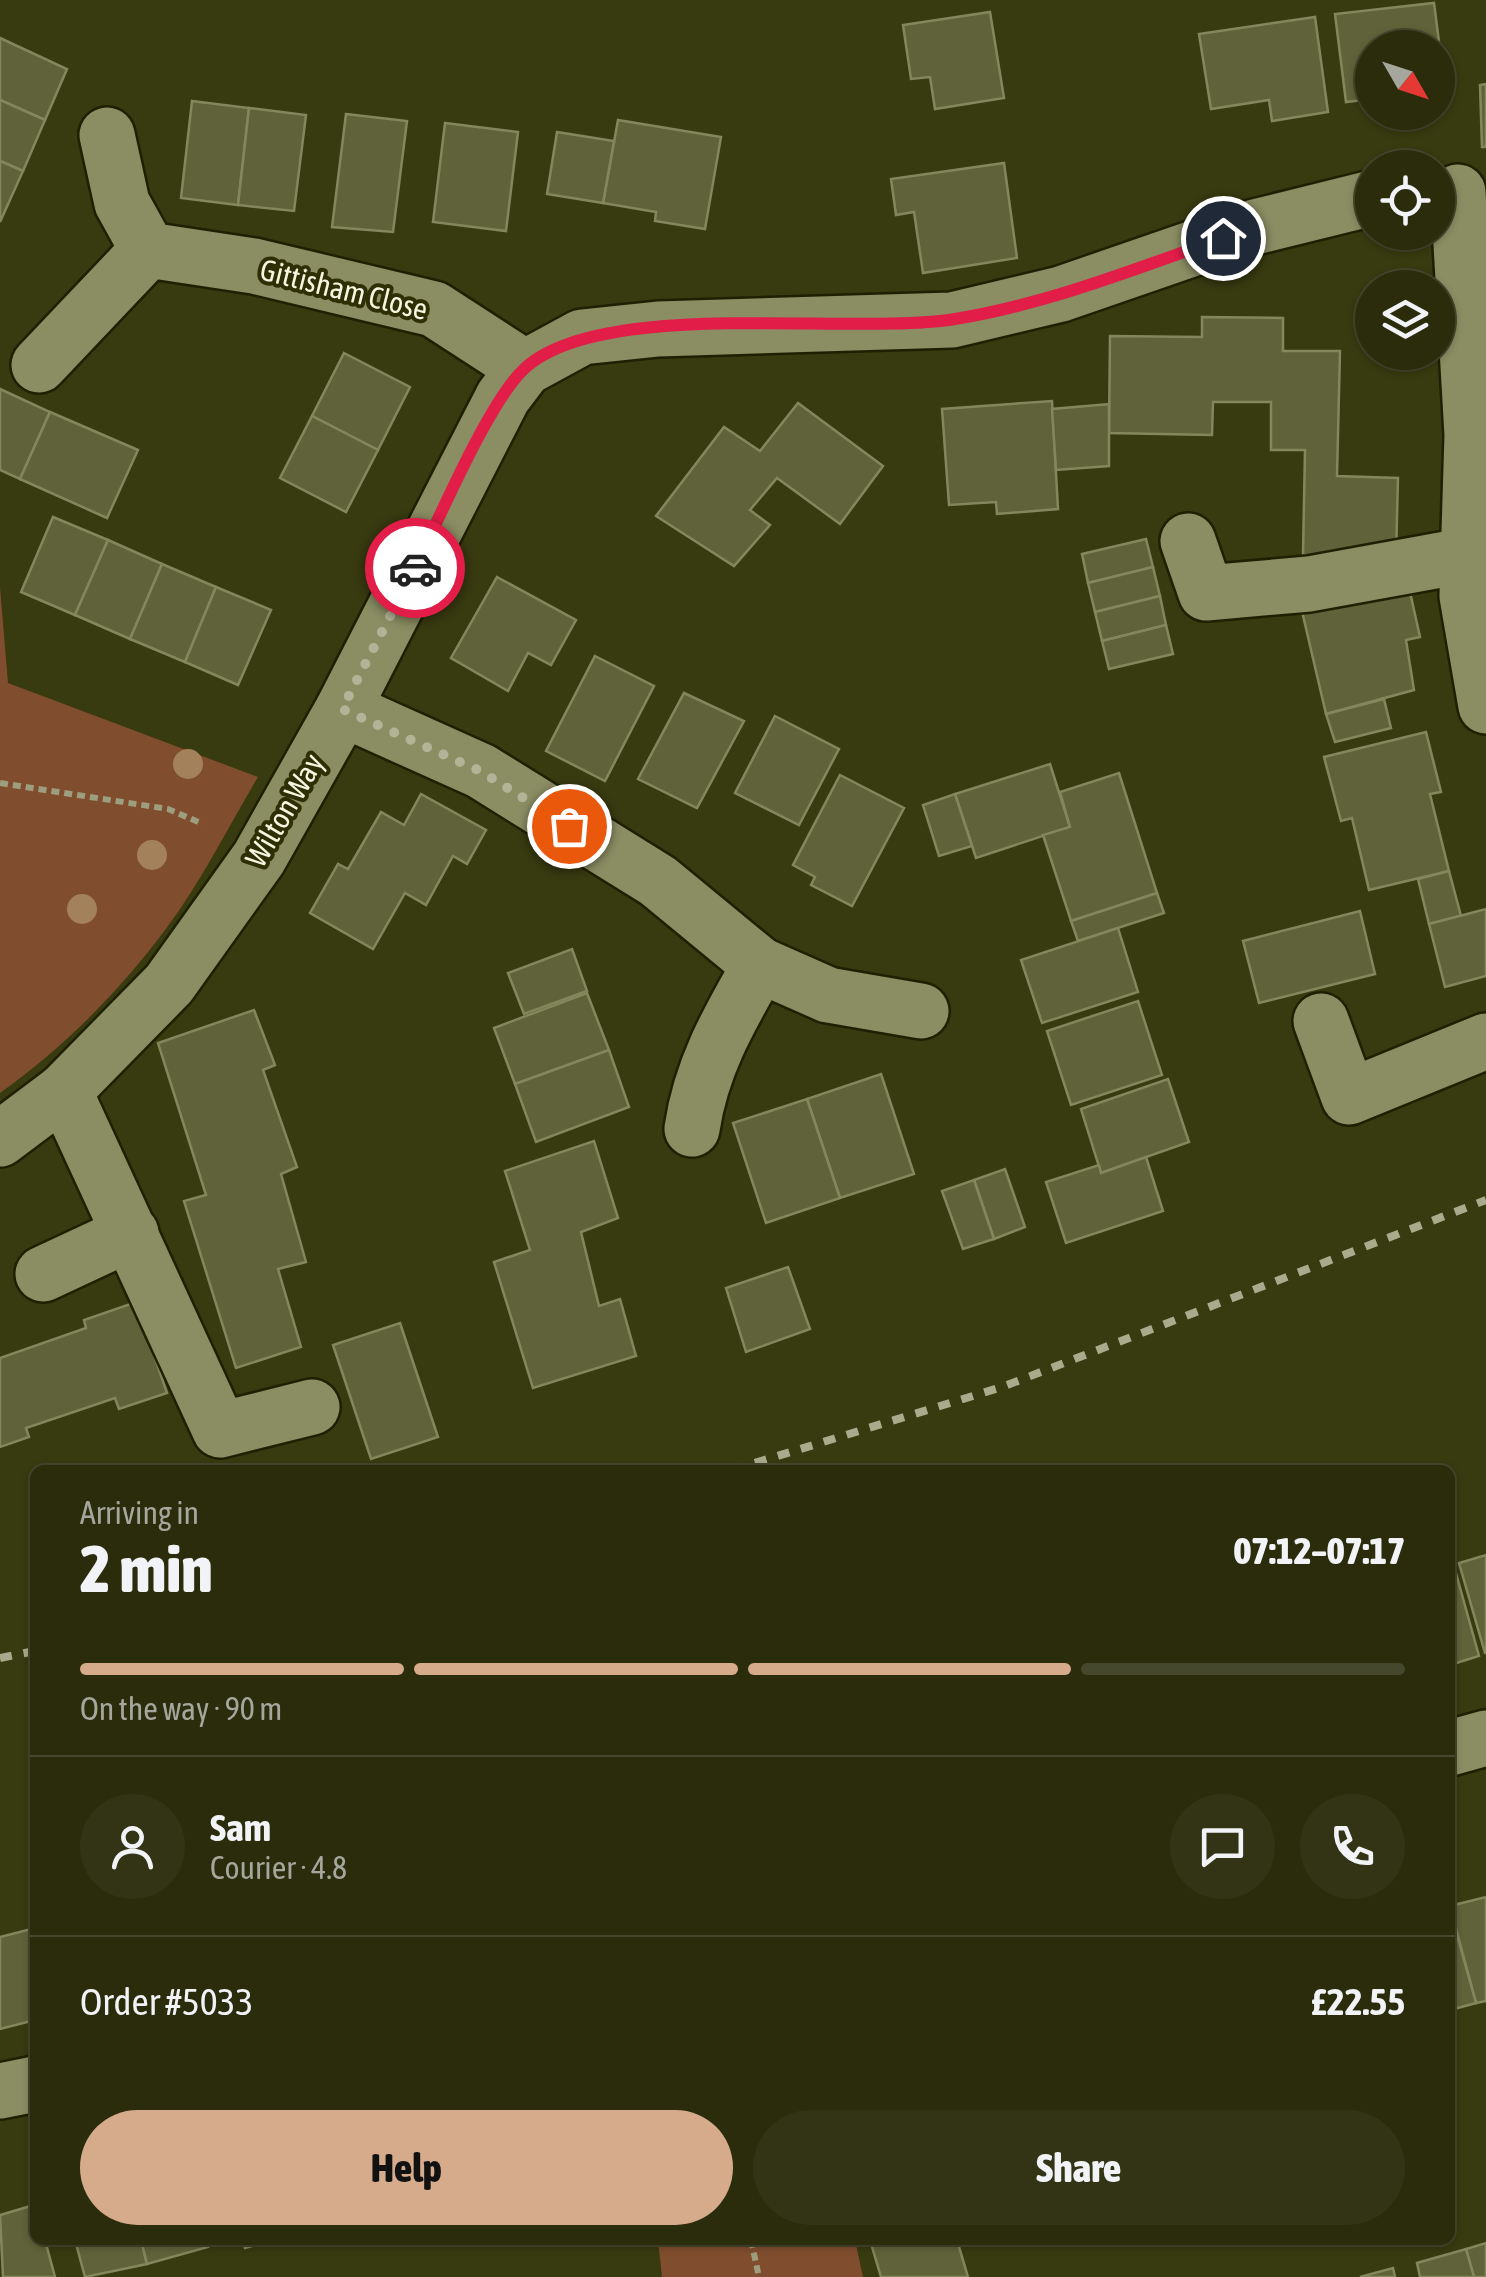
<!DOCTYPE html>
<meta charset="utf-8">
<style>
:root{--surface:#2a2c0c;--page:#323415;--text:#f1f3f6;--muted:#a5a79d;--line:#46482d;--accent:#d6ab8b}
body{margin:0;font-family:"Asap Condensed",sans-serif;background:var(--page);color:var(--text);height:100vh;display:flex;flex-direction:column;font-size:38px;white-space:nowrap}
*{box-sizing:border-box;margin:0}
p{font-size:32px;color:var(--muted)}
.icon{flex:none;width:55px;height:55px;fill:none;stroke:currentColor;stroke-width:2;stroke-linecap:round;stroke-linejoin:round}
.map{position:relative;flex:1;overflow:hidden}
.drawer{position:absolute;left:30px;top:1465px;width:1425px;height:780px;display:flex;flex-direction:column;background:var(--surface);border-radius:15px;box-shadow:0 2px 8px #0004,0 0 0 2px var(--line)}
.drawer>*{flex:none}
.needle{width:65px;rotate:129deg}
.tools{position:absolute;left:1355px;top:30px;display:grid;gap:20px}
.tools a{display:grid;place-items:center;width:100px;height:100px;border-radius:50%;background:var(--surface);box-shadow:0 2px 8px #0004,0 0 0 2px var(--line);font-size:50px}
.pin{position:absolute;display:grid;place-items:center;width:85px;height:85px;color:#fff;margin:-42px;border:5px solid #fff;border-radius:50%;box-shadow:0 2px 10px #0007}
.courier{position:absolute;display:grid;place-items:center;width:100px;height:100px;margin:-50px;border:8px solid #e11d48;border-radius:50%;background:#fff;color:#222;box-shadow:0 2px 12px #0007}
.head em{font-style:normal;font-weight:800}
.head div{display:flex;flex-direction:column-reverse}
.head{display:flex;align-items:center;justify-content:space-between;height:170px;padding:0 50px}
h1{font-size:65px;font-weight:800;line-height:75px}
.bar{display:grid;grid-template-columns:repeat(4,1fr);gap:15px 10px;align-content:center;height:120px;padding:0 50px}
.bar i{height:12px;border-radius:8px;background:var(--line)}
.bar .on{background:var(--accent)}
.bar p{grid-column:span 4}
.line{display:flex;align-items:center;gap:25px;padding:0 50px;border-top:2px solid var(--line)}
.line div{flex:1}
.round{display:grid;place-items:center;flex:none;width:105px;height:105px;border-radius:52px;background:var(--page)}
.action{display:flex;gap:20px;margin-top:auto;padding:20px 50px}
.action a{flex:1;height:115px;border-radius:60px;background:var(--accent);color:#111;font-size:40px;font-weight:800;line-height:115px;text-align:center}
.action a+a{background:var(--page);color:var(--text)}
.map>svg:first-child{display:block}
</style>
<div class="map">
<svg width="1486" height="2277" viewBox="0 0 1486 2277">
<rect width="100%" height="100%" fill="#383a10"/>
<g fill="#804d2e">
<path d="M 0,587 L 8,683 L 258,777 C 228,827 201,883 165,930 C 119,992 63,1048 0,1093 Z"/>
<path d="M 658,2240 L 855,2240 L 863,2277 L 662,2277 Z"/>
</g>
<g fill="#606239" stroke="#84875c" stroke-width="2.5">
<path d="M 1434,3 L 1442,65 L 1438,66 L 1438,48 L 1372,48 L 1372,99 L 1346,102 L 1335,14 Z"/>
<path d="M 990,12 L 1004,98 L 935,109 L 930,77 L 911,79 L 903,25 Z"/>
<path d="M 1315,17 L 1328,112 L 1272,121 L 1269,100 L 1211,109 L 1199,34 Z"/>
<path d="M 0,38 L 67,69 L 45,120 L 0,100 Z"/>
<path d="M 1486,84 L 1486,147 L 1482,147 L 1480,85 Z"/>
<path d="M 0,100 L 45,120 L 23,171 L 0,161 Z"/>
<path d="M 192,101 L 249,108 L 238,205 L 181,198 Z"/>
<path d="M 249,108 L 306,115 L 294,211 L 238,205 Z"/>
<path d="M 346,114 L 407,121 L 393,232 L 332,227 Z"/>
<path d="M 618,120 L 721,137 L 705,229 L 655,221 L 656,212 L 603,203 Z"/>
<path d="M 445,123 L 518,132 L 506,231 L 433,222 Z"/>
<path d="M 557,132 L 614,141 L 603,203 L 547,194 Z"/>
<path d="M 0,161 L 23,171 L 0,222 Z"/>
<path d="M 1004,163 L 1017,258 L 923,273 L 914,212 L 896,215 L 891,179 Z"/>
<path d="M 1202,317 L 1283,318 L 1283,351 L 1340,351 L 1337,476 L 1398,478 L 1396,556 L 1303,555 L 1305,450 L 1271,450 L 1271,402 L 1213,402 L 1212,435 L 1109,433 L 1110,336 L 1202,337 Z"/>
<path d="M 344,353 L 410,387 L 378,450 L 312,416 Z"/>
<path d="M 0,389 L 50,412 L 20,479 L 0,470 Z"/>
<path d="M 1052,401 L 1058,509 L 997,514 L 996,502 L 949,505 L 942,409 Z"/>
<path d="M 798,403 L 883,466 L 840,524 L 777,478 L 750,510 L 770,525 L 734,566 L 656,516 L 724,427 L 760,451 Z"/>
<path d="M 1109,404 L 1109,466 L 1056,470 L 1052,409 Z"/>
<path d="M 50,412 L 138,450 L 107,518 L 20,479 Z"/>
<path d="M 312,416 L 378,450 L 346,512 L 280,478 Z"/>
<path d="M 53,517 L 108,540 L 75,615 L 21,592 Z"/>
<path d="M 1146,539 L 1153,567 L 1088,583 L 1082,554 Z"/>
<path d="M 108,540 L 162,564 L 130,639 L 75,615 Z"/>
<path d="M 162,564 L 216,587 L 185,662 L 130,639 Z"/>
<path d="M 1153,567 L 1160,596 L 1095,612 L 1088,583 Z"/>
<path d="M 497,577 L 576,620 L 551,665 L 528,653 L 508,691 L 451,658 Z"/>
<path d="M 1408,583 L 1420,637 L 1406,640 L 1414,690 L 1326,714 L 1301,607 Z"/>
<path d="M 216,587 L 271,610 L 238,685 L 185,662 Z"/>
<path d="M 1160,596 L 1166,625 L 1102,641 L 1095,612 Z"/>
<path d="M 1166,625 L 1173,654 L 1109,669 L 1102,641 Z"/>
<path d="M 595,656 L 654,686 L 605,781 L 546,751 Z"/>
<path d="M 684,693 L 744,721 L 697,808 L 638,779 Z"/>
<path d="M 1384,699 L 1391,728 L 1335,742 L 1326,714 Z"/>
<path d="M 775,716 L 839,749 L 799,825 L 735,793 Z"/>
<path d="M 1426,732 L 1441,792 L 1430,794 L 1449,871 L 1369,890 L 1352,818 L 1341,821 L 1324,757 Z"/>
<path d="M 1050,764 L 1070,827 L 976,858 L 955,794 Z"/>
<path d="M 1119,773 L 1157,893 L 1071,921 L 1043,835 L 1070,827 L 1060,792 Z"/>
<path d="M 840,775 L 904,808 L 852,906 L 811,885 L 815,877 L 793,865 Z"/>
<path d="M 421,794 L 486,830 L 467,864 L 453,856 L 426,905 L 405,893 L 373,949 L 310,913 L 338,864 L 348,869 L 381,812 L 404,825 Z"/>
<path d="M 955,794 L 972,846 L 939,856 L 923,805 Z"/>
<path d="M 1449,871 L 1461,916 L 1429,924 L 1418,879 Z"/>
<path d="M 1157,893 L 1164,913 L 1078,941 L 1071,921 Z"/>
<path d="M 1486,909 L 1486,976 L 1445,987 L 1429,924 Z"/>
<path d="M 1360,911 L 1375,974 L 1259,1003 L 1243,941 Z"/>
<path d="M 1118,928 L 1138,992 L 1042,1023 L 1021,960 Z"/>
<path d="M 572,949 L 587,991 L 524,1014 L 508,973 Z"/>
<path d="M 587,993 L 609,1050 L 515,1084 L 494,1028 Z"/>
<path d="M 1138,1001 L 1162,1075 L 1071,1105 L 1047,1031 Z"/>
<path d="M 254,1010 L 275,1065 L 263,1070 L 297,1167 L 281,1174 L 306,1262 L 278,1269 L 301,1347 L 236,1368 L 184,1201 L 206,1195 L 158,1043 Z"/>
<path d="M 609,1050 L 629,1107 L 536,1142 L 515,1084 Z"/>
<path d="M 881,1074 L 914,1174 L 840,1198 L 807,1099 Z"/>
<path d="M 1168,1079 L 1189,1142 L 1101,1173 L 1081,1109 Z"/>
<path d="M 807,1099 L 840,1198 L 766,1223 L 733,1123 Z"/>
<path d="M 594,1141 L 618,1218 L 581,1232 L 599,1306 L 620,1299 L 636,1356 L 533,1388 L 494,1262 L 530,1250 L 505,1171 Z"/>
<path d="M 1146,1157 L 1163,1211 L 1066,1243 L 1046,1182 L 1099,1165 L 1101,1173 Z"/>
<path d="M 1005,1169 L 1025,1227 L 994,1239 L 974,1180 Z"/>
<path d="M 974,1180 L 994,1239 L 963,1249 L 942,1191 Z"/>
<path d="M 788,1267 L 810,1329 L 746,1352 L 726,1288 Z"/>
<path d="M 136,1302 L 167,1393 L 119,1409 L 115,1398 L 26,1428 L 29,1437 L 0,1447 L 0,1358 L 86,1328 L 84,1320 Z"/>
<path d="M 400,1323 L 438,1437 L 371,1459 L 333,1345 Z"/>
<path d="M 1486,1555 L 1486,1653 L 1485,1653 L 1459,1563 Z"/>
<path d="M 1454,1566 L 1479,1656 L 1450,1665 L 1450,1567 Z"/>
<path d="M 1486,1897 L 1486,2001 L 1476,2003 L 1450,1906 Z"/>
<path d="M 1450,1910 L 1476,2003 L 1450,2010 Z"/>
<path d="M 35,1928 L 35,2020 L 0,2029 L 0,1937 Z"/>
<path d="M 34,2205 L 35,2240 L 45,2240 L 55,2277 L 3,2277 L 0,2215 Z"/>
<path d="M 75,2240 L 141,2240 L 147,2264 L 85,2277 Z"/>
<path d="M 141,2240 L 206,2240 L 208,2247 L 147,2264 Z"/>
<path d="M 243,2240 L 275,2240 L 245,2248 Z"/>
<path d="M 870,2240 L 957,2240 L 968,2277 L 881,2277 Z"/>
<path d="M 1486,2243 L 1486,2277 L 1474,2277 L 1466,2249 Z"/>
<path d="M 1466,2249 L 1474,2277 L 1420,2277 L 1417,2263 Z"/>
<path d="M 1393,2268 L 1395,2277 L 1360,2277 Z"/>
</g>
<g fill="none" stroke-linecap="round" stroke-linejoin="round">
<defs>
<g id="minor">
<path d="M 107,135 L 122,203 L 148,250 L 254,266 L 434,309 L 525,368"/>
<path d="M 1458,192 L 1472,435 L 1467,596 L 1486,706"/>
<path d="M 39,365 L 148,250"/>
<path d="M 1188,541 L 1206,593 L 1309,584 L 1468,555"/>
<path d="M 343,709 L 481,771 L 658,881 L 760,965 C 729,1019 701,1067 692,1129"/>
<path d="M 760,965 L 828,995 L 921,1011"/>
<path d="M 1321,1021 L 1349,1097 L 1486,1041"/>
<path d="M 64,1091 L 220,1430 L 312,1407"/>
<path d="M 0,1139 L 64,1091 L 169,984 L 259,858 L 343,709 L 503,397 L 525,368 L 582,337 L 658,329 L 952,320 L 1061,294 L 1255,227 L 1372,198"/>
<path d="M 43,1274 L 131,1233"/>
<path d="M 1450,1748 L 1486,1738"/>
<path d="M 0,2091 L 35,2084"/>
</g>
</defs>
<use href="#minor" stroke="#1f2002" stroke-width="60"/>
<g stroke="#9c9e7e" stroke-width="6" stroke-dasharray="8 5" stroke-linecap="butt">
<path d="M 0,783 L 168,809 L 203,824"/>
<path d="M 751,2240 L 759,2277"/>
</g>
<use href="#minor" stroke="#8b8d63" stroke-width="55"/>
<g stroke="#a9ab8c" stroke-width="8" stroke-dasharray="12 12" stroke-linecap="butt">
<path d="M 732,1470 L 1002,1387 L 1486,1200"/>
<path d="M 0,1658 L 35,1651"/>
</g>
</g>
<g fill="#a3825b">
<circle cx="188" cy="764" r="15"/>
<circle cx="152" cy="855" r="15"/>
<circle cx="82" cy="909" r="15"/>
</g>
<g fill="none" stroke-linecap="round" stroke-linejoin="round">
<path stroke="#b2b497" stroke-width="10" stroke-dasharray="0 18" d="M 415,568 L 342,709 L 480,771 L 569,826"/>
<path stroke="#e11d48" stroke-width="12" d="M 415,568 C 439,519 488,403 524,369 C 601,297 849,336 955,319 C 1047,304 1135,269 1223,238"/>
</g>
<g text-anchor="middle" dominant-baseline="central" stroke-width="8" stroke-linejoin="round" paint-order="stroke">
<g font-size="30" fill="#f4f6df" stroke="#2e2f04">
<text transform="translate(344 289) rotate(14)">Gittisham Close</text>
<text transform="translate(284 810) rotate(-60)">Wilton Way</text>
</g>
</g>
</svg>
<div class="tools">
<a><svg class="needle" viewBox="-14 -14 28 28"><path d="M0-13l5 13h-10z" fill="#e53935"/><path d="M0 13l5-13h-10z" fill="#a5a79d"/></svg></a>
<a><svg class="icon" aria-label="locate" viewBox="0 0 24 24"><circle cx="12" cy="12" r="6"/><path d="M12 2v4M12 18v4M2 12h4M18 12h4"/></svg></a>
<a><svg class="icon" aria-label="layers" viewBox="0 0 24 24"><path d="M12 4l9 5-9 5-9-5zM3 14l9 5 9-5"/></svg></a>
</div>
<div class="pin" style="left:569px;top:826px;background:#ea580c"><svg class="icon" aria-label="bag" viewBox="0 0 24 24"><path d="M5 8h14l-1 12H6zM9 8a3 3 0 0 1 6 0"/></svg></div>
<div class="pin" style="left:1223px;top:238px;background:#1f2937"><svg class="icon" aria-label="home" viewBox="0 0 24 24"><path d="M3 11l9-7 9 7M6 9v11h12V9"/></svg></div>
<div class="courier" style="left:415px;top:568px"><svg class="icon" aria-label="car" viewBox="0 0 24 24"><path d="M5 17H2v-5l4-1 3-4h7l3 4 3 1v5h-3M9 17h6M6 11h13"/><circle cx="7" cy="17" r="2"/><circle cx="17" cy="17" r="2"/></svg></div>
<section class="drawer">
<div class="head"><div><h1>2 min</h1><p>Arriving in</p></div><em>07:12–07:17</em></div>
<div class="bar"><i class="on"></i><i class="on"></i><i class="on"></i><i></i><p>On the way · 90 m</p></div>
<div class="line" style="height:180px"><a class="round"><svg class="icon" aria-label="person" viewBox="0 0 24 24"><circle cx="12" cy="8" r="4"/><path d="M4 21q1-7 8-7t8 7"/></svg></a><div><b>Sam</b><p>Courier · 4.8</p></div><a class="round"><svg class="icon" aria-label="chat" viewBox="0 0 24 24"><path d="M4 5h16v11H9l-5 4z"/></svg></a><a class="round"><svg class="icon" aria-label="phone" viewBox="0 0 24 24"><path d="M5 4h4l2 5-3 2q2 4 5 5l2-3 5 2v4C11 20 4 13 5 4z"/></svg></a></div>
<div class="line" style="height:130px"><div>Order #5033</div><b>£22.55</b></div>
<div class="action"><a>Help</a><a>Share</a></div>
</section>
</div>
